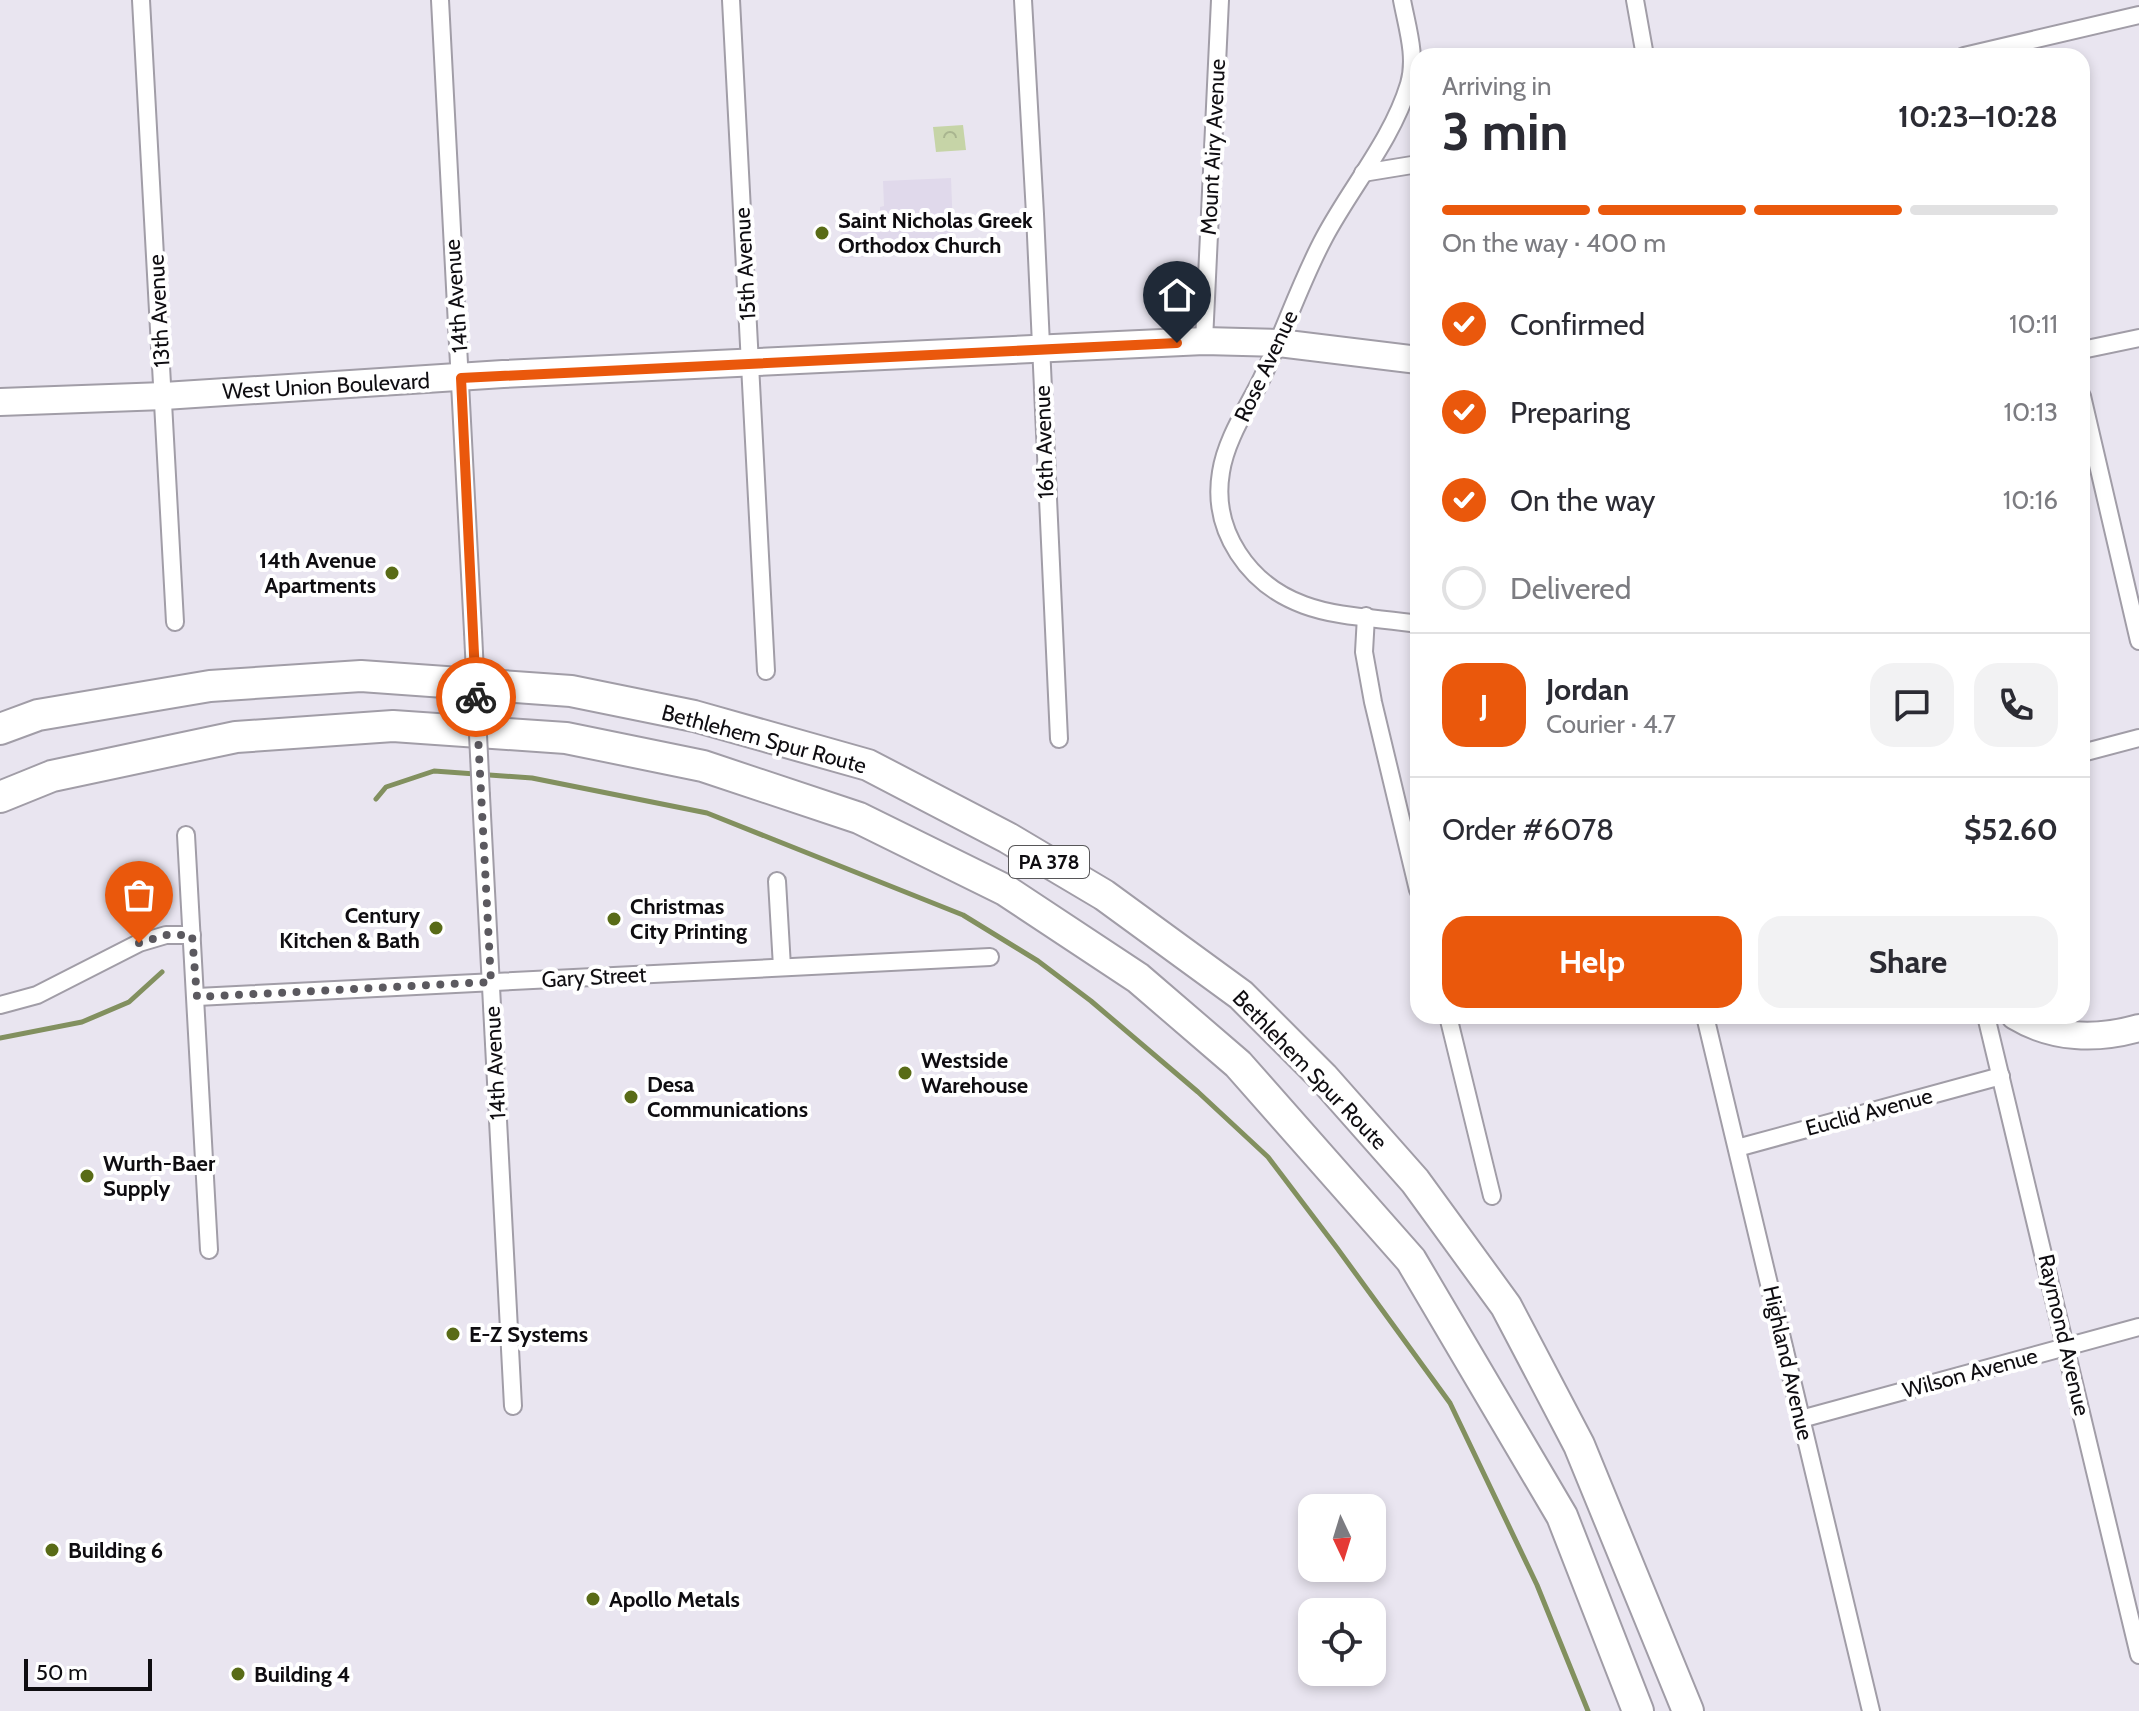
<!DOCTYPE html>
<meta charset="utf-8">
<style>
:root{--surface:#fff;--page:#f2f2f3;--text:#2b2b33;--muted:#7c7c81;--line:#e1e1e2;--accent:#ea580c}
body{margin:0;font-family:Cabin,sans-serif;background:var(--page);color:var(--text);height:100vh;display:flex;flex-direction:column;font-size:30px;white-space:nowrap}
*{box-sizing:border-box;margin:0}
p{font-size:26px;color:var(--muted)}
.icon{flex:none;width:44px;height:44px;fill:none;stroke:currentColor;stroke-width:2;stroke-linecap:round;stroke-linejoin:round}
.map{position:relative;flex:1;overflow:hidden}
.drawer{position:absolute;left:1410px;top:48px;width:680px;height:976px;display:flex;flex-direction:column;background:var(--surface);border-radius:24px;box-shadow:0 4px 12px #0003}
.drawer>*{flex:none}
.needle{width:52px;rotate:176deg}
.controls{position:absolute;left:1298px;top:1494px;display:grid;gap:16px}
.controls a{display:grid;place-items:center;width:88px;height:88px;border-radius:16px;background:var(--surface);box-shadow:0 4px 12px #0003;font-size:40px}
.scale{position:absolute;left:24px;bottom:20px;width:128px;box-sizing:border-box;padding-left:8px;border:4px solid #0f0d11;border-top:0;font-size:22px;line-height:28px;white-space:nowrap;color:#0f0d11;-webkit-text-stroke:6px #fff;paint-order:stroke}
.pin{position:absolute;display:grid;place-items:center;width:68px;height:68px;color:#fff;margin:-82px -34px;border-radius:50% 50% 50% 0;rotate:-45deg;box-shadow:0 0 8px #0007}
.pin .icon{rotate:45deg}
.courier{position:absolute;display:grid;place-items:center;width:80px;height:80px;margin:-40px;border:6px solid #ea580c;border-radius:50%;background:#fff;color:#222;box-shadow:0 2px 10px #0007}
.summary em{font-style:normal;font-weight:800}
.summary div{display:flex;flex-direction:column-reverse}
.summary{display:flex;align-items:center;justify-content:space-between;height:136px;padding:0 32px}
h1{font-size:52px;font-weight:800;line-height:60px}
.bar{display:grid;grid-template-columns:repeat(4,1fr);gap:12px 8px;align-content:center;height:96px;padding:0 32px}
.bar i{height:10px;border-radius:6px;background:var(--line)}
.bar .active{background:var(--accent)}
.bar p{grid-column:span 4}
.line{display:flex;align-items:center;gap:20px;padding:0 32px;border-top:2px solid var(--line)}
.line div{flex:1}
.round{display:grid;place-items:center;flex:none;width:84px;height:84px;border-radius:24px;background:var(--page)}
ol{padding:0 32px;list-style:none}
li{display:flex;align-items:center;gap:24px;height:88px}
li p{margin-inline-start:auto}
li .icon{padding:8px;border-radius:50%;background:var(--accent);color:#fff;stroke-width:4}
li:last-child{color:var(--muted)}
li i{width:44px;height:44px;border:4px solid var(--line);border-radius:50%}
.button{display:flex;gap:16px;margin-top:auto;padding:16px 32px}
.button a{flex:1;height:92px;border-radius:24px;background:var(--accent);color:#fff;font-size:32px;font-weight:800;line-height:92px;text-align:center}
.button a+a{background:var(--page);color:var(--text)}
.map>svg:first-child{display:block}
</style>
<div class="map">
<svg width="2139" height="1711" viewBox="0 0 2139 1711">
<defs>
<pattern id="park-crowns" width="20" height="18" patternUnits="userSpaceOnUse" patternTransform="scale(2)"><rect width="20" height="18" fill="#c6d4a7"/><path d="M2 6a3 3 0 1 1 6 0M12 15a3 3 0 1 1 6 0" fill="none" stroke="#a9b58f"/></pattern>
</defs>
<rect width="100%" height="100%" fill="#e9e5f0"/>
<path fill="#e0d9eb" d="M 951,178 L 954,254 L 842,258 L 841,220 L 848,220 L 848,216 L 880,215 L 880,207 L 884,206 L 883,181 Z"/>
<path fill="url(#park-crowns)" d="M 963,125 L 966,150 L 936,152 L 933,127 Z"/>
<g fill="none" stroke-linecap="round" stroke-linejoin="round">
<g stroke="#82905f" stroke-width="5">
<path d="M 376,799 L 386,787 L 434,771 L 532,778 L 707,813 L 963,915 L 1038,961 L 1091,1001 L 1198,1092 L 1268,1157 L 1337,1248 L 1450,1403 L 1537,1585 L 1588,1711"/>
<path d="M 0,1038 L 82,1022 L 129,1002 L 162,972"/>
</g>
<defs>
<g id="minor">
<path d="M 141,0 L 175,622"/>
<path d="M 440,0 L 473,632"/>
<path d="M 731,0 L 766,671"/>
<path d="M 1023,0 L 1035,214 L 1059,739"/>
<path d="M 1402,0 C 1407,27 1417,57 1409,84 C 1392,140 1351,187 1324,238 C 1300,283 1284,332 1262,378 C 1248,407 1226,439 1221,472 C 1211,531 1249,585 1304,605 C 1339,618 1381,618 1418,624"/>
<path d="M 1635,0 L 1645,56"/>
<path d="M 1964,56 L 2139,15"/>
<path d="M 1363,173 L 1418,164"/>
<path d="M 1204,341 L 1220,0"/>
<path d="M 2082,350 L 2139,338"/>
<path d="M 2082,396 L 2139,641"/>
<path d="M 1366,616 L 1364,652 L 1373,702 L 1418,890"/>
<path d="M 2082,753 L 2139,738"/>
<path d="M 481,796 L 513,1406"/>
<path d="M 186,835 L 209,1250"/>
<path d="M 777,881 L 782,967"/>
<path d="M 197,997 L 990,957"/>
<path d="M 0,1005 L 37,995 L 139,943 L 166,935 L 192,935"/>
<path d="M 1448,1016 L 1492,1196"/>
<path d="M 1705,1016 L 1871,1711"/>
<path d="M 1986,1016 L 2139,1655"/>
<path d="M 1737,1148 L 2001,1076"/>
<path d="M 1801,1419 L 2139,1327"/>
</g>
<g id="primary">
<path d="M 0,402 L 164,396 L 503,374 L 1204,341 L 1279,343 L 1418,360"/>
<path d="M 2015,1016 C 2053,1039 2097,1040 2139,1028"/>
</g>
<g id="motorway">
<path d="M 0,729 L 38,715 L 210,686 L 361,676 L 571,691 L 694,716 L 868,765 L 1008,838 L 1104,895 L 1241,995 L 1323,1077 L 1415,1181 L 1506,1306 L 1579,1445 L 1688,1711"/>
<path d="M 0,797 L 52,776 L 236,737 L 393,726 L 566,738 L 703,766 L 859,818 L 1005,890 L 1138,978 L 1238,1064 L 1411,1260 L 1562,1516 L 1638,1711"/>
</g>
</defs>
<use href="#minor" stroke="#a19da7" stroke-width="20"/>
<use href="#primary" stroke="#a19da7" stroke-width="30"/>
<use href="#motorway" stroke="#a19da7" stroke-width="34"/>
<use href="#minor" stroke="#fff" stroke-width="16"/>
<use href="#primary" stroke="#fff" stroke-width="26"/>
<use href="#motorway" stroke="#fff" stroke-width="30"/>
<defs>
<path id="minor-bridge" d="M 473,632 L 481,796"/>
</defs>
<use href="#minor-bridge" stroke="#a19da7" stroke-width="20" stroke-linecap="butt"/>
<use href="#minor-bridge" stroke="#fff" stroke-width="16"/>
</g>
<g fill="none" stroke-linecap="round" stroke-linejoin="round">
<path stroke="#5b595f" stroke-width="8" stroke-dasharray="0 14.4" d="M 139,943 L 166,935 L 192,935 L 197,997 L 491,982 L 476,697"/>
<path stroke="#ea580c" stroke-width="10" d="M 476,697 L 461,378 L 1177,343"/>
</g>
<g fill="#596b17" stroke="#fff" stroke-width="3">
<circle cx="822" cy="233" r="8"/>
<circle cx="392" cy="573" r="8"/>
<circle cx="614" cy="919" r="8"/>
<circle cx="436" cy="928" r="8"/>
<circle cx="905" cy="1073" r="8"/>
<circle cx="631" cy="1097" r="8"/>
<circle cx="87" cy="1176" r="8"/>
<circle cx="453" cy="1334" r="8"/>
<circle cx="52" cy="1550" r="8"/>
<circle cx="593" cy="1599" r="8"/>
<circle cx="238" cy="1674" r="8"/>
</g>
<g text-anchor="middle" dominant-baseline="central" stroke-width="8" stroke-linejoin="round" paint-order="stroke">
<rect fill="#fff" stroke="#575658" stroke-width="2" x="1009" y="846" width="80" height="32" rx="6"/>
<g font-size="20" font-weight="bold" fill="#0f0d11">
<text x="1049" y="862">PA 378</text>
</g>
<g font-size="22" fill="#0f0d11" stroke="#fff">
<text transform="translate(1213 147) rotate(-87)">Mount Airy Avenue</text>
<text transform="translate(745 264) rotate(-93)">15th Avenue</text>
<text transform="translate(456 296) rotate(-94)">14th Avenue</text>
<text transform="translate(159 311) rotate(-93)">13th Avenue</text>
<text transform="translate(1266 366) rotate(-65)">Rose Avenue</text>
<text transform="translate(326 386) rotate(-3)">West Union Boulevard</text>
<text transform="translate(1044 442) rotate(-92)">16th Avenue</text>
<text transform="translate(764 739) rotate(15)">Bethlehem Spur Route</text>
<text transform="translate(594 977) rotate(-3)">Gary Street</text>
<text transform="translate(495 1063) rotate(-93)">14th Avenue</text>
<text transform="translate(1310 1070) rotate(46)">Bethlehem Spur Route</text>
<text transform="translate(1869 1112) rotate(-15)">Euclid Avenue</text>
<text transform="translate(2064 1335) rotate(77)">Raymond Avenue</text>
<text transform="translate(1788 1363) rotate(77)">Highland Avenue</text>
<text transform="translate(1970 1373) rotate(-15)">Wilson Avenue</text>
</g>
<g font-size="22" font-weight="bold" fill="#0f0d11" stroke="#fff" text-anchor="start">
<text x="838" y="220">Saint Nicholas Greek<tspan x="838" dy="25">Orthodox Church</tspan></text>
<text x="376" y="560" text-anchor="end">14th Avenue<tspan x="376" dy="25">Apartments</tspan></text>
<text x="630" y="906">Christmas<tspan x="630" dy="25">City Printing</tspan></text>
<text x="420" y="915" text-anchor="end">Century<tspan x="420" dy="25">Kitchen &amp; Bath</tspan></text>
<text x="921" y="1060">Westside<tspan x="921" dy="25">Warehouse</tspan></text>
<text x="647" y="1084">Desa<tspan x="647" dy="25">Communications</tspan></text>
<text x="103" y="1163">Wurth-Baer<tspan x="103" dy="25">Supply</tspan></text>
<text x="469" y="1334">E-Z Systems</text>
<text x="68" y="1550">Building 6</text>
<text x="609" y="1599">Apollo Metals</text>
<text x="254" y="1674">Building 4</text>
</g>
</g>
</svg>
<div class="controls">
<a><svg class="needle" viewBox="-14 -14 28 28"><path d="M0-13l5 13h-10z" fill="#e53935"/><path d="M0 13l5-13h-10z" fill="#7c7c81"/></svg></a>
<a><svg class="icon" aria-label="locate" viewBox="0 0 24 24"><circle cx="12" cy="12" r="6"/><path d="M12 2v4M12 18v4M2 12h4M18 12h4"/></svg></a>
</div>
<div class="scale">50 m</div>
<div class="pin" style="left:139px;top:943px;background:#ea580c"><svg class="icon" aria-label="bag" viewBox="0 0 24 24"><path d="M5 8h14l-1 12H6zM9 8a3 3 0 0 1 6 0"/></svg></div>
<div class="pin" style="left:1177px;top:343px;background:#1f2937"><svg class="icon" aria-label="home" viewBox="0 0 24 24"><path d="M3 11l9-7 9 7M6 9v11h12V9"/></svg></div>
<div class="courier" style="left:476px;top:697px"><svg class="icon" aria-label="bike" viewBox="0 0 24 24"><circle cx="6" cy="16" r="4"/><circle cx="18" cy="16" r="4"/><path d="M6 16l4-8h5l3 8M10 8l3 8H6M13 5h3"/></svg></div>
<section class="drawer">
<div class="summary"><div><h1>3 min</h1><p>Arriving in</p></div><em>10:23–10:28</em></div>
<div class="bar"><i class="active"></i><i class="active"></i><i class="active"></i><i></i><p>On the way · 400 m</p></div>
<ol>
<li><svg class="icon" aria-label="check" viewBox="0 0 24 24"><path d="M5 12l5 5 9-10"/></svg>Confirmed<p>10:11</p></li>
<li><svg class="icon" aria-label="check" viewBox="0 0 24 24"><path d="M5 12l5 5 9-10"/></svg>Preparing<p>10:13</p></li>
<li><svg class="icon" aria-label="check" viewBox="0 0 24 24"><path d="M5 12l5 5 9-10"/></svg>On the way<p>10:16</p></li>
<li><i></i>Delivered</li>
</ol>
<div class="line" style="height:144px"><b class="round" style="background:var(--accent);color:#fff">J</b><div><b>Jordan</b><p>Courier · 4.7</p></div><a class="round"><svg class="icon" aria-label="chat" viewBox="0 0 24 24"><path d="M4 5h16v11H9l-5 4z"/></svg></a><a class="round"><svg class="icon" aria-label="phone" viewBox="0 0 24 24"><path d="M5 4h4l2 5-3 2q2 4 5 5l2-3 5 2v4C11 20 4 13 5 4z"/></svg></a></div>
<div class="line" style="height:104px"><div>Order #6078</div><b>$52.60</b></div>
<div class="button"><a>Help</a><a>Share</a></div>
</section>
</div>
